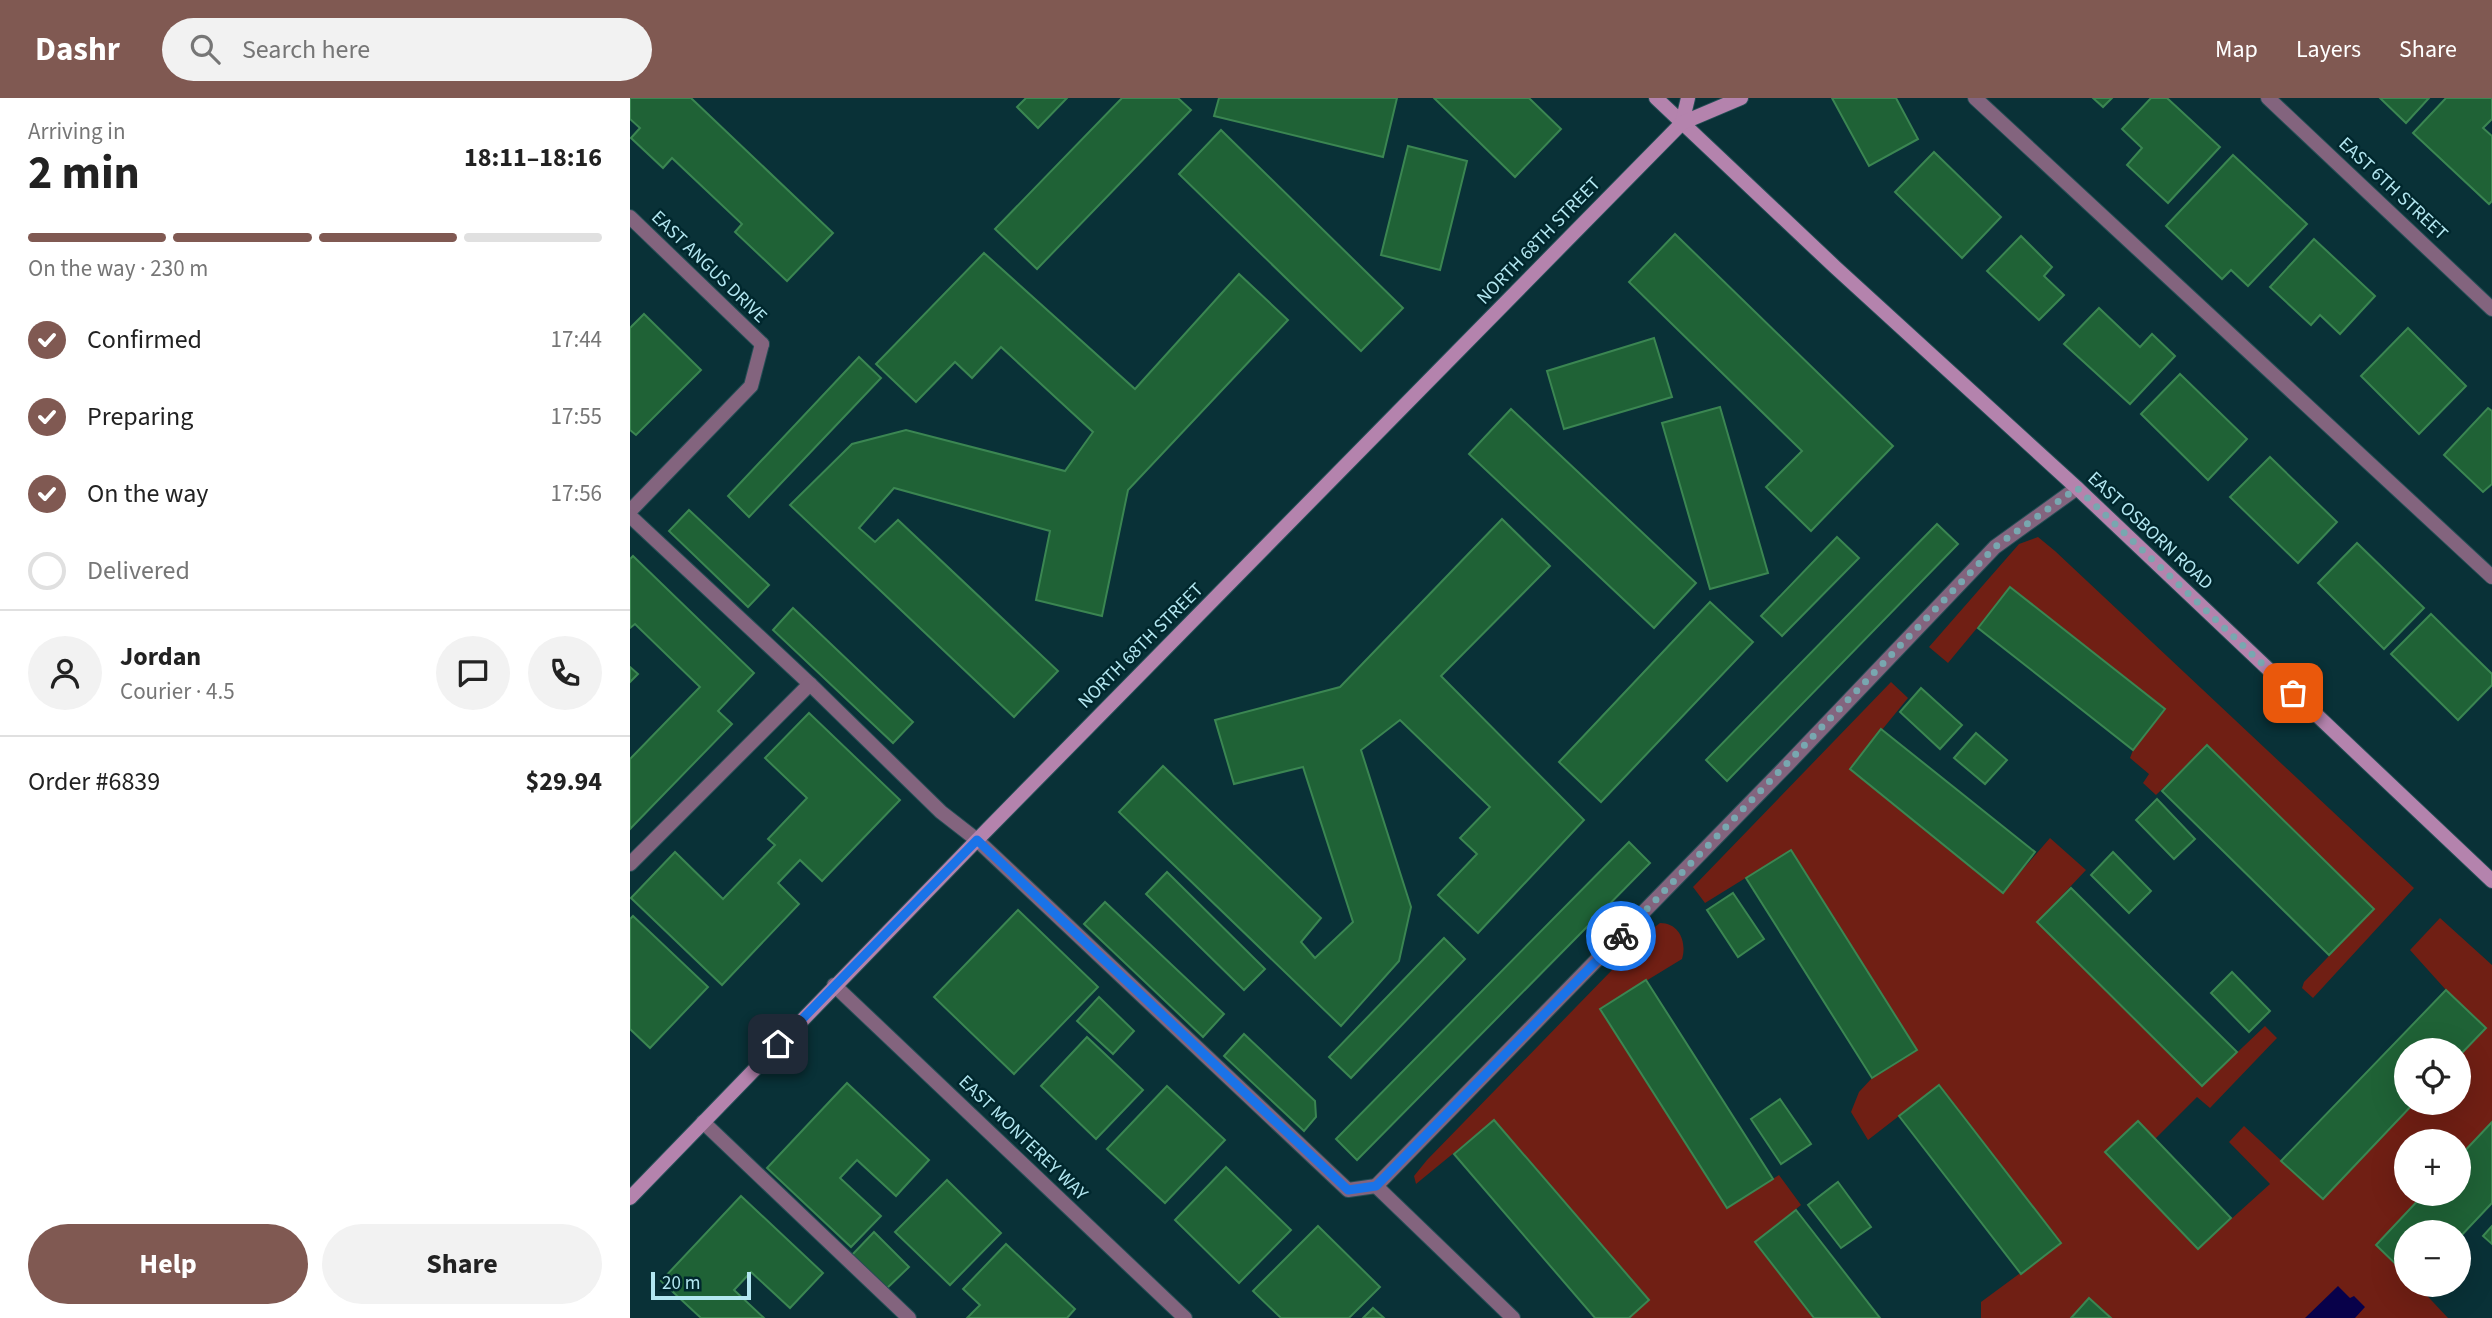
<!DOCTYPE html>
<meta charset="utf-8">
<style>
:root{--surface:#fff;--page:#f2f2f2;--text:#222;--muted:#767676;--line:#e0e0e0;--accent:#805952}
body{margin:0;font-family:"Source Sans 3",sans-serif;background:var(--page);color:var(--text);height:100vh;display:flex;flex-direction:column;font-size:26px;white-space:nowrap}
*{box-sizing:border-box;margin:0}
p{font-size:23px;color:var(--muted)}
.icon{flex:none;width:38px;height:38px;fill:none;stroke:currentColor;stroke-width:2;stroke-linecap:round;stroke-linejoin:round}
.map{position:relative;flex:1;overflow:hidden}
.details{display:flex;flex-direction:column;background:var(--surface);width:630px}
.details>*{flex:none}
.tools{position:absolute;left:1764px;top:940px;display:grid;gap:14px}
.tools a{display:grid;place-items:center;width:77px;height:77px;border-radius:50%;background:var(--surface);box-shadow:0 7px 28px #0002;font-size:35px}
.scale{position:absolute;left:21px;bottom:18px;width:100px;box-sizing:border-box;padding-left:7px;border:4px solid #b3e7f1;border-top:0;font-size:19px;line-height:24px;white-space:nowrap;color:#b3e7f1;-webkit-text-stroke:5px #00272d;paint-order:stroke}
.pin{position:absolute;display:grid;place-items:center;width:60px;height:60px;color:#fff;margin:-30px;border-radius:14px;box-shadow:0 4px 10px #0006}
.courier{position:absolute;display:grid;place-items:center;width:70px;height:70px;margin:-35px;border:5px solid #1a73e8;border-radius:50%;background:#fff;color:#222;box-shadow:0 2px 9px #0007}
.head em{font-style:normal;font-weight:700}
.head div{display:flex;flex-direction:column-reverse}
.head{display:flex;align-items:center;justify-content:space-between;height:119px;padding:0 28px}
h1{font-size:46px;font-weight:700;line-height:52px}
.bar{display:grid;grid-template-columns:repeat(4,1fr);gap:10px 7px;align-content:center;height:84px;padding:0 28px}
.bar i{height:9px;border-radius:5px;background:var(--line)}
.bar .on{background:var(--accent)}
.bar p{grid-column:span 4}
.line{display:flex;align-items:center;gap:18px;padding:0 28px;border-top:2px solid var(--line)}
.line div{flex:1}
.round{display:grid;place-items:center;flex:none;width:74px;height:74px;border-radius:37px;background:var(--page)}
ol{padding:0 28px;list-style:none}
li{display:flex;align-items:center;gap:21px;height:77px}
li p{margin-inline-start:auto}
li .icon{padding:7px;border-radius:50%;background:var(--accent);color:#fff;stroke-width:4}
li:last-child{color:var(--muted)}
li i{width:38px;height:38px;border:4px solid var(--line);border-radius:50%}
.primary-button{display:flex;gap:14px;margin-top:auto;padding:14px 28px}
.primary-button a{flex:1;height:80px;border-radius:42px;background:var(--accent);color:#fff;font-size:28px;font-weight:700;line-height:80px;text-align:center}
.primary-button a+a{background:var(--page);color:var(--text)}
header{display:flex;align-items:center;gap:42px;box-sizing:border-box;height:98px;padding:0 35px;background:var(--accent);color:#fff}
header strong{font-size:33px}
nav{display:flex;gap:38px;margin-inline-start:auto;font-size:24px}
.search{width:490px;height:63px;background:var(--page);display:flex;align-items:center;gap:18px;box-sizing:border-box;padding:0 24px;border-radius:38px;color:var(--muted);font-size:26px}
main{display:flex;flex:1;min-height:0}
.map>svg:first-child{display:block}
</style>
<header>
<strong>Dashr</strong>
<div class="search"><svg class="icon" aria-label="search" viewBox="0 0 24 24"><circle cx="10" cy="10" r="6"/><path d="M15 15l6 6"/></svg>Search here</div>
<nav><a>Map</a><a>Layers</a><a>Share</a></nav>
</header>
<main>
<section class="details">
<div class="head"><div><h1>2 min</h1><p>Arriving in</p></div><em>18:11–18:16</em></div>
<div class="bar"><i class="on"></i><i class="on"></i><i class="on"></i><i></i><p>On the way · 230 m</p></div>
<ol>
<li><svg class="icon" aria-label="check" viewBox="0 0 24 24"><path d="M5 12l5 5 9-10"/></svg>Confirmed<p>17:44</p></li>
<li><svg class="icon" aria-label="check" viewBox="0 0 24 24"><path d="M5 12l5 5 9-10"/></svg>Preparing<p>17:55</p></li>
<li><svg class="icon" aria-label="check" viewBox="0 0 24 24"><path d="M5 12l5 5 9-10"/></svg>On the way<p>17:56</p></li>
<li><i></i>Delivered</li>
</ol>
<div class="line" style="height:126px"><a class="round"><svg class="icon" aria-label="person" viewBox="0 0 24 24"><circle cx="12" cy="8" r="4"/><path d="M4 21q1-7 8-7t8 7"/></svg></a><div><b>Jordan</b><p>Courier · 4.5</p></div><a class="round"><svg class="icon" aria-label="chat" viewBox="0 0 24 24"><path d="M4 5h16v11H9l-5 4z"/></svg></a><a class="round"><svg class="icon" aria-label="phone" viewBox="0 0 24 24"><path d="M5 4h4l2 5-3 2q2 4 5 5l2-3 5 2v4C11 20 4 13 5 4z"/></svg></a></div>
<div class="line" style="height:91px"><div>Order #6839</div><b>$29.94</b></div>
<div class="primary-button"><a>Help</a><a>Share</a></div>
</section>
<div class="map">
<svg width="1862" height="1220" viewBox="0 0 1862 1220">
<rect width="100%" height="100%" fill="#093137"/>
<g fill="#701f14">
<path d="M 1408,439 L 1425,453 L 1784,790 L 1683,900 L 1672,890 L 1674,884 L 1744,811 L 1578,647 L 1526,697 L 1513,685 L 1519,676 L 1500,660 L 1503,652 L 1535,611 L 1381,489 L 1318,565 L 1299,549 L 1389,446 Z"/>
<path d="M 1261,584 L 1278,600 L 1220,671 L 1373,794 L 1420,740 L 1456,772 L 1407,824 L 1572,988 L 1635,928 L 1647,940 L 1580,1010 L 1567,999 L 1525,1041 L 1507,1023 L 1476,1054 L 1568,1151 L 1640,1086 L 1599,1044 L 1614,1028 L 1693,1101 L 1785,1005 L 1829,1004 L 1829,958 L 1855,930 L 1816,892 L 1780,852 L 1810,820 L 1862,867 L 1862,1024 L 1829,1059 L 1829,1043 L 1776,1043 L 1776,1096 L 1794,1096 L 1746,1147 L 1776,1176 L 1776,1186 L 1787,1187 L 1818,1220 L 1481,1220 L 1459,1200 L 1441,1220 L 1351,1220 L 1351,1204 L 1431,1145 L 1309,987 L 1238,1042 L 1221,1014 L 1229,994 L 1242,980 L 1287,952 L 1161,752 L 1075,805 L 1063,789 Z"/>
<path d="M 1030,825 C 1050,825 1057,845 1052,861 L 970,911 L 1097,1110 L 1149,1077 L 1171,1107 L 1125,1144 L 1184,1220 L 999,1220 L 1019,1202 L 864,1022 L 786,1086 L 784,1078 L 797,1062 L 1021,832 Z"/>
</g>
<path fill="#08014a" d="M 1708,1188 L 1720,1200 L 1724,1198 L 1735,1209 L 1725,1220 L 1675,1220 Z"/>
<g fill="#1f6236" stroke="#3b8652" stroke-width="2">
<path d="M 0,0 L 61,0 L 203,135 L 157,183 L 105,134 L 112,126 L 42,60 L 33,70 L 1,40 L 10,30 L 0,21 Z"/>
<path d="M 396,0 L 437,0 L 408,30 L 387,9 Z"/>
<path d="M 492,0 L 548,0 L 561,12 L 407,171 L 365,131 Z"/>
<path d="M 589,0 L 767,0 L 753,59 L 584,18 Z"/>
<path d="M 804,0 L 899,0 L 931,31 L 885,79 Z"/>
<path d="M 1202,0 L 1266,0 L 1288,41 L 1239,68 Z"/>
<path d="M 1463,0 L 1482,0 L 1473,9 Z"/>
<path d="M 1521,0 L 1537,0 L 1590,49 L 1538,105 L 1497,67 L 1512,50 L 1492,31 Z"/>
<path d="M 1750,0 L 1799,0 L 1776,25 Z"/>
<path d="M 1816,0 L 1862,0 L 1862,21 L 1853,30 L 1862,38 L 1862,103 L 1859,106 L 1783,35 Z"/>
<path d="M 591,32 L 773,210 L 731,253 L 549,76 Z"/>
<path d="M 778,48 L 837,63 L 810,172 L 751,157 Z"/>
<path d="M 1304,54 L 1371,119 L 1332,160 L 1265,94 Z"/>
<path d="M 1603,57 L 1677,126 L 1618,188 L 1601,172 L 1592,181 L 1536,128 Z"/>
<path d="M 1045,136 L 1263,348 L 1181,433 L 1136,389 L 1172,353 L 999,184 Z"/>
<path d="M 1391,138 L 1422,169 L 1414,178 L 1434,197 L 1409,222 L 1357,173 Z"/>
<path d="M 1684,141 L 1745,198 L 1710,236 L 1690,217 L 1681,227 L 1640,189 Z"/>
<path d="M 354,155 L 505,291 L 609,176 L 658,222 L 498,392 L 472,518 L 406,502 L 420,433 L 264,390 L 229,430 L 245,444 L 268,422 L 428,573 L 384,619 L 160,407 L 222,346 L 276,332 L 435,373 L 463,334 L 371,249 L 342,280 L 325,264 L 286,304 L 246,266 Z"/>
<path d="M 1469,210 L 1510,249 L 1522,236 L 1545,258 L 1500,306 L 1434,246 Z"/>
<path d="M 14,216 L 71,272 L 6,337 L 0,332 L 0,230 Z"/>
<path d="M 1778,230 L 1836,288 L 1789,336 L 1731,278 Z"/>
<path d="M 1024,240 L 1042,299 L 934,331 L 917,273 Z"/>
<path d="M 229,259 L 251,280 L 119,419 L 98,398 Z"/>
<path d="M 1550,276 L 1617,341 L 1578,382 L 1511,316 Z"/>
<path d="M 1090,309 L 1138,475 L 1080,491 L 1032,325 Z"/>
<path d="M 1858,310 L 1862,313 L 1862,386 L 1853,394 L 1814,357 Z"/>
<path d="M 881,311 L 1066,485 L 1024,530 L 839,356 Z"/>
<path d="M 1640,359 L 1707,424 L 1668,465 L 1600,399 Z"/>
<path d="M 59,412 L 139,487 L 118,509 L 39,433 Z"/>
<path d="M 872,421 L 920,468 L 811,578 L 954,722 L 848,835 L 808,797 L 847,756 L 830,740 L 860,709 L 770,622 L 731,652 L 781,809 L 769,863 L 711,928 L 489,714 L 533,668 L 691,820 L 671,844 L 685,860 L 723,824 L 673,669 L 604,686 L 585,622 L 710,589 Z"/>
<path d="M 1307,426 L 1328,446 L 1097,683 L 1076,662 Z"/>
<path d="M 1207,439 L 1229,460 L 1152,538 L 1131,518 Z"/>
<path d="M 1727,445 L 1794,510 L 1754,551 L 1688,485 Z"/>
<path d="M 3,458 L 124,575 L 88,613 L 102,626 L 0,731 L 0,661 L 70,589 L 5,526 L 0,530 L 0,461 Z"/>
<path d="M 1380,489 L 1535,611 L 1503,652 L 1348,530 Z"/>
<path d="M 1080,504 L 1123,544 L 971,704 L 929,664 Z"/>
<path d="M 163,510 L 283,624 L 263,645 L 143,532 Z"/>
<path d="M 1801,516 L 1862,576 L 1862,587 L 1828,622 L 1761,556 Z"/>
<path d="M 0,569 L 8,576 L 0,584 Z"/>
<path d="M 1291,590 L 1332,627 L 1310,651 L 1270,614 Z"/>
<path d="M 179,615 L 270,702 L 192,783 L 170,762 L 148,785 L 169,806 L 92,887 L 1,800 L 45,754 L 93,801 L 145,747 L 138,741 L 177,700 L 135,660 Z"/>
<path d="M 1251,631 L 1405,754 L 1373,795 L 1220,671 Z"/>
<path d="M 1346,635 L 1377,662 L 1355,686 L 1324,660 Z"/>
<path d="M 1577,647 L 1744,811 L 1699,857 L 1532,693 Z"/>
<path d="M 1527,701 L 1565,741 L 1544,761 L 1506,722 Z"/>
<path d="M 999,744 L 1020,765 L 727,1062 L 706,1041 Z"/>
<path d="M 1161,752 L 1287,952 L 1242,980 L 1116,780 Z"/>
<path d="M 1483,754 L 1521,793 L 1499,815 L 1461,777 Z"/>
<path d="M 537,774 L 635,871 L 614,892 L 516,796 Z"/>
<path d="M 1441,790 L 1607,954 L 1572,988 L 1407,824 Z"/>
<path d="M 1103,795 L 1134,841 L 1108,859 L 1077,812 Z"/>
<path d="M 475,804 L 594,916 L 573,939 L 454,826 Z"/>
<path d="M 388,812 L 468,889 L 384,976 L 304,899 Z"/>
<path d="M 3,818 L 78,889 L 20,950 L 0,931 L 0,821 Z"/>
<path d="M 814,840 L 835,861 L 721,980 L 699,959 Z"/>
<path d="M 1602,874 L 1640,913 L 1619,934 L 1581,895 Z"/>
<path d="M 1016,882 L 1143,1081 L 1097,1110 L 970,911 Z"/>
<path d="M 1816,892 L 1856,930 L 1829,958 L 1829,952 L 1776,952 L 1776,1004 L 1785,1004 L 1693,1101 L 1651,1063 Z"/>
<path d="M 469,899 L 504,933 L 483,956 L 447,923 Z"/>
<path d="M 614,936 L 685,1003 L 686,1019 L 674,1033 L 594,958 Z"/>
<path d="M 457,939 L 513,992 L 466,1041 L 411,988 Z"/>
<path d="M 217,985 L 299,1062 L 266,1098 L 227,1062 L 210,1080 L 251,1118 L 221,1149 L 137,1070 Z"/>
<path d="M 1309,987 L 1431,1145 L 1391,1176 L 1269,1018 Z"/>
<path d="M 537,988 L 595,1042 L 535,1105 L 477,1051 Z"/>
<path d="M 1150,1001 L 1181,1046 L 1151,1066 L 1121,1021 Z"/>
<path d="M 864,1022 L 1019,1202 L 999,1220 L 965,1220 L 824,1056 Z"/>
<path d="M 1508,1023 L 1601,1120 L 1568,1151 L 1475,1054 Z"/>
<path d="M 1862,1024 L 1862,1105 L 1829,1140 L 1829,1134 L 1776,1134 L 1776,1176 L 1746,1147 L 1794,1096 L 1829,1096 L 1829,1059 Z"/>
<path d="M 596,1069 L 661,1132 L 609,1185 L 545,1122 Z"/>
<path d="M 317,1082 L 371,1135 L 320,1187 L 265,1134 Z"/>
<path d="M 1208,1084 L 1241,1129 L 1211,1150 L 1178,1107 Z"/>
<path d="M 111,1098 L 193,1175 L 160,1210 L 121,1174 L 104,1192 L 134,1220 L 71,1220 L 31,1183 Z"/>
<path d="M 1166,1112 L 1250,1220 L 1184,1220 L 1125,1144 Z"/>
<path d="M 688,1128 L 750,1189 L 719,1220 L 651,1220 L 623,1193 Z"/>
<path d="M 1862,1128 L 1862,1146 L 1853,1138 Z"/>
<path d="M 244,1134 L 279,1169 L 254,1193 L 220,1159 Z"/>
<path d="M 376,1146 L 445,1211 L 437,1220 L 337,1220 L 350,1207 L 333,1191 Z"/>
<path d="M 1459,1200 L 1481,1220 L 1441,1220 Z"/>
<path d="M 743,1210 L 754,1220 L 733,1220 Z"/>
</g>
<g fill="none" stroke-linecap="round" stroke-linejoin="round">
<defs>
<g id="service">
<path d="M 1345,0 L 1862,479"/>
<path d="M 0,413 L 121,288 L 132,246"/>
<path d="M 0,418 L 180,586 L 311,714 L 347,742 L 718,1092 L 746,1088"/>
<path d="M 0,766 L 180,586"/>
<path d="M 73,1024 L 279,1220"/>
<path d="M 883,1220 L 746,1088 L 1158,666 L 1365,449 L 1447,390"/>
</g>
<g id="minor">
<path d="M 1638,0 L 1862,211"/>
<path d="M 0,119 L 132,246"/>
<path d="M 204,887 L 555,1220"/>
</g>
<g id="secondary">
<path d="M 1026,0 L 1205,169 L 1447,390 L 1862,783"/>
<path d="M 1052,25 L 1058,0"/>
<path d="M 0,1100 L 347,742 L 1052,25 L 1111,0"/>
</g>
</defs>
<use href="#service" stroke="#244e55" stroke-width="16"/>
<use href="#minor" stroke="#244e55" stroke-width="16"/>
<use href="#secondary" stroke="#244e55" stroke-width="16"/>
<use href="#service" stroke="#83647e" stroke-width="14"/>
<use href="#minor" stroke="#83647e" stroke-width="14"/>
<use href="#secondary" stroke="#b483ad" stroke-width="14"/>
</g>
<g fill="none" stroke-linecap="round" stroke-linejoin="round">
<path stroke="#78a7b0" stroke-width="7" stroke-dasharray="0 12.6" d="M 991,838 L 1365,449 L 1447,390 L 1663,595"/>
<path stroke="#1a73e8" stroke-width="9" d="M 148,946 L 347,742 L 718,1092 L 746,1088 L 991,838"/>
</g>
<g text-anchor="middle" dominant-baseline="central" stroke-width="5" stroke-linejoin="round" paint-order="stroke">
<g font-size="19" fill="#b3e7f1" stroke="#00272d">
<text transform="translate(1763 91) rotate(43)">EAST 6TH STREET</text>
<text transform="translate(909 143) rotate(-46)">NORTH 68TH STREET</text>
<text transform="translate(79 169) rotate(44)">EAST ANGUS DRIVE</text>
<text transform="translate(1520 433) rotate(43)">EAST OSBORN ROAD</text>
<text transform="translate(511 548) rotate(-45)">NORTH 68TH STREET</text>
<text transform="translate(393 1040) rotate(44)">EAST MONTEREY WAY</text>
</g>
</g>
</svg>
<div class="tools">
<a><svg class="icon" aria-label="locate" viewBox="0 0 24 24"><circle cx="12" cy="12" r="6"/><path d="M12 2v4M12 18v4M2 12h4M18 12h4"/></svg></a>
<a>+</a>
<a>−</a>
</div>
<div class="scale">20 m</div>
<div class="pin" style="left:1663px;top:595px;background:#ea580c"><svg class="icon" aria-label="bag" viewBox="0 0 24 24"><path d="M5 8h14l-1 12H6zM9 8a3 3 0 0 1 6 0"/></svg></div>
<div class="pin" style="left:148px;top:946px;background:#1f2937"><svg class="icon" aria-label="home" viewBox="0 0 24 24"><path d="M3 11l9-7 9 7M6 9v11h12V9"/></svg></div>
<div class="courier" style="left:991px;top:838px"><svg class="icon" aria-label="bike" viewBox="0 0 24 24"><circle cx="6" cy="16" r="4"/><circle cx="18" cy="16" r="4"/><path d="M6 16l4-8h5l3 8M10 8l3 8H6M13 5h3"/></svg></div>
</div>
</main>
